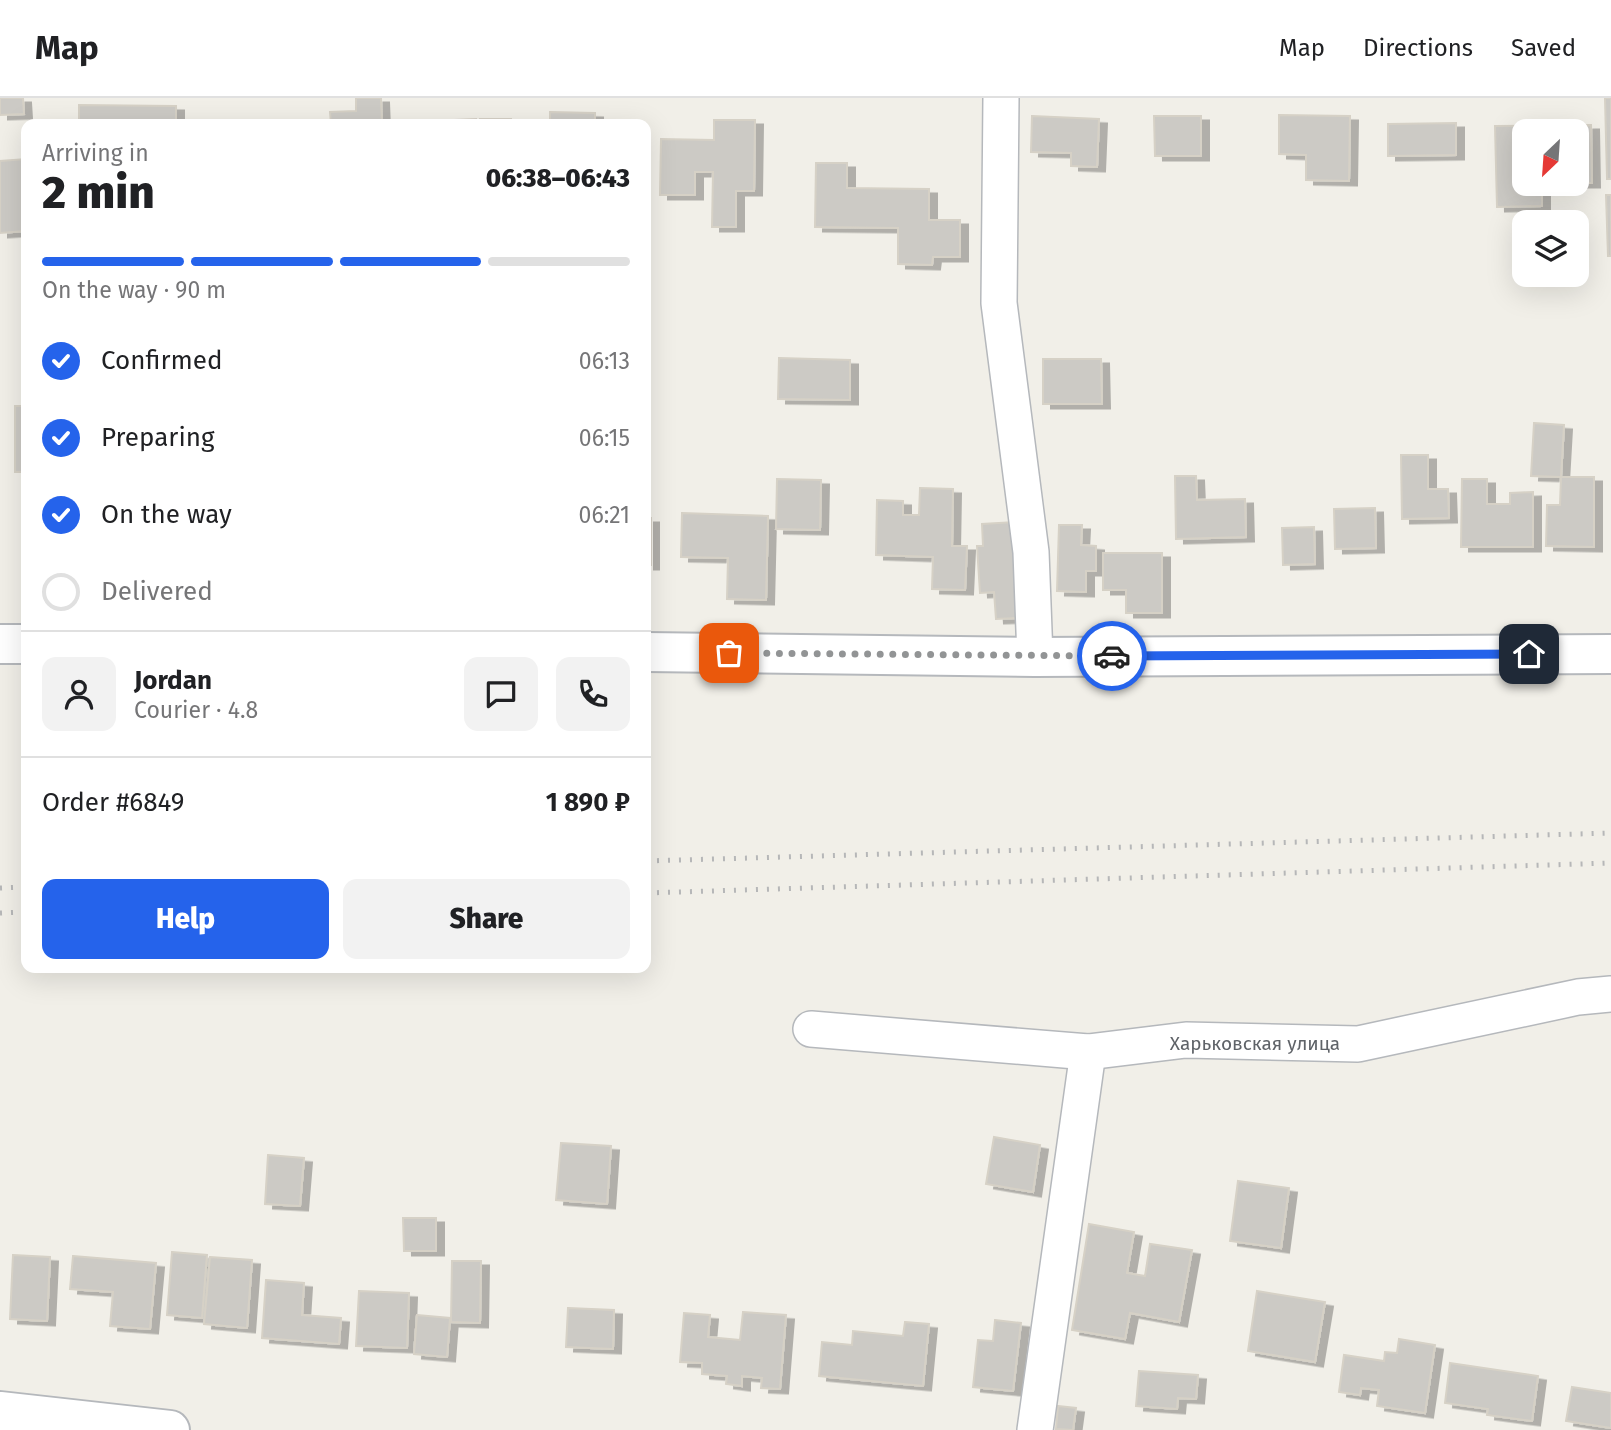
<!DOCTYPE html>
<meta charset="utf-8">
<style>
:root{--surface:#fff;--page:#f2f2f2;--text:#202124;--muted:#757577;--line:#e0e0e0;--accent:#2563eb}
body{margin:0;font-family:"Fira Sans",sans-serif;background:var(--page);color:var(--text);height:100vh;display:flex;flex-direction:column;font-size:26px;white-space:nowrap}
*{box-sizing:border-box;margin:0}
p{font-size:23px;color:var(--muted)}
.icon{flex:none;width:38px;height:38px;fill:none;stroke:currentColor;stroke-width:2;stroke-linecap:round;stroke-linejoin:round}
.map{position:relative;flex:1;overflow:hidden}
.sheet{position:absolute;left:21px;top:21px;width:630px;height:854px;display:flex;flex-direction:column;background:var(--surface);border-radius:14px;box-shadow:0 7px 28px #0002}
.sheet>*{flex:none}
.needle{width:46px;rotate:205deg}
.tools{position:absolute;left:1512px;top:21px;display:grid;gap:14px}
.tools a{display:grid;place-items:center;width:77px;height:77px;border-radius:14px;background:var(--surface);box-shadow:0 7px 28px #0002;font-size:35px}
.pin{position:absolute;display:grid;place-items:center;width:60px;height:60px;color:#fff;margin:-30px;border-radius:14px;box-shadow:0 4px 10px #0006}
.courier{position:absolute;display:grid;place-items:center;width:70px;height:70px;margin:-35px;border:5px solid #2563eb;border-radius:50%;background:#fff;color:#222;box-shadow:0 2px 9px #0007}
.summary em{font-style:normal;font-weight:800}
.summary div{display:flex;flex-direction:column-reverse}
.summary{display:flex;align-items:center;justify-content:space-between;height:119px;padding:0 21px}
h1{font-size:46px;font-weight:800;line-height:52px}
.bar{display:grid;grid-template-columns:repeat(4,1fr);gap:10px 7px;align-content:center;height:84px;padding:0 21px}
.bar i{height:9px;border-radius:5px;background:var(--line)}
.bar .on{background:var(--accent)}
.bar p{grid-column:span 4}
.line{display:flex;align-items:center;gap:18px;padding:0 21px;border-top:2px solid var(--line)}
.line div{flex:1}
.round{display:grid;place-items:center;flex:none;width:74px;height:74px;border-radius:14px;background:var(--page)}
ol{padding:0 21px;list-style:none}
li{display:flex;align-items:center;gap:21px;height:77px}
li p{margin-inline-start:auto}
li .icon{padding:7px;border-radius:50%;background:var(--accent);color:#fff;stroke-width:4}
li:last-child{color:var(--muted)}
li i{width:38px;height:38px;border:4px solid var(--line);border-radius:50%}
.action{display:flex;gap:14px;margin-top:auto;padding:14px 21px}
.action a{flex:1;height:80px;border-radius:14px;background:var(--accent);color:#fff;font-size:28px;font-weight:800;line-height:80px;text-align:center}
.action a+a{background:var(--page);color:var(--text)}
header{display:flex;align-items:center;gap:42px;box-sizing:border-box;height:98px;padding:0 35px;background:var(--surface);border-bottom:2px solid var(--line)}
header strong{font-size:33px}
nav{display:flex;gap:38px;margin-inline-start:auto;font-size:24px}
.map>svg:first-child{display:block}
</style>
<header>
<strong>Map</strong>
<nav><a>Map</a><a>Directions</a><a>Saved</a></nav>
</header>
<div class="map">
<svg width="1611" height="1332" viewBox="0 0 1611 1332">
<defs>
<filter id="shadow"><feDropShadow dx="8" dy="4.5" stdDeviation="0" flood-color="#0004"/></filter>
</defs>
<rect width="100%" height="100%" fill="#f1efe8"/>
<g fill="#cccac5" stroke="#d6d1c6" stroke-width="2" filter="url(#shadow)">
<path d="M 0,0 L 23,0 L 24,16 L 0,17 Z"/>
<path d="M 356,0 L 381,0 L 382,26 L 331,26 L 330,14 L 356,13 Z"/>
<path d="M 1605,0 L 1611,0 L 1611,81 L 1607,81 Z"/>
<path d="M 79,7 L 176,8 L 176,26 L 79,26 Z"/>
<path d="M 550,14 L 595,15 L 595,26 L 550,26 Z"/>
<path d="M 1279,17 L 1350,18 L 1349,83 L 1306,82 L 1306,57 L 1279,56 Z"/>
<path d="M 1032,18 L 1099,21 L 1097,69 L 1071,68 L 1071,55 L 1031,54 Z"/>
<path d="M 1154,18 L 1201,18 L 1201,58 L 1155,58 Z"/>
<path d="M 476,21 L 476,26 L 431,26 L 431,23 Z"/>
<rect x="480" y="21" width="31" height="5"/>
<path d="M 714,22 L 755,22 L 754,93 L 736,93 L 736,129 L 712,129 L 713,74 L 695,74 L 695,97 L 660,97 L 661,41 L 714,42 Z"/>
<path d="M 1456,25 L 1456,57 L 1388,58 L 1388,26 Z"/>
<path d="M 1591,27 L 1592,85 L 1577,85 L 1577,33 L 1524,33 L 1524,86 L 1542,86 L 1542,108 L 1497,109 L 1495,28 Z"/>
<path d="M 26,61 L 26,133 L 0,135 L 0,63 Z"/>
<path d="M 816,65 L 847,65 L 847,90 L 929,91 L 929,122 L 960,122 L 960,159 L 933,159 L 932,167 L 898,166 L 898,130 L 815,129 Z"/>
<path d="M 1606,97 L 1611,97 L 1611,158 L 1608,158 Z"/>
<path d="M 779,260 L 850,262 L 850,302 L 778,301 Z"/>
<path d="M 1043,261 L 1101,261 L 1102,306 L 1043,306 Z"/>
<rect x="15" y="308" width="11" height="66"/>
<path d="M 1534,325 L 1564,327 L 1561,379 L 1531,378 Z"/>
<path d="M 1401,357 L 1428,357 L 1428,391 L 1448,391 L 1449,420 L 1402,421 Z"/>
<path d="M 1175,378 L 1196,378 L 1197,402 L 1245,401 L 1246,439 L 1176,441 Z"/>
<path d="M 1561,379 L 1594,379 L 1594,449 L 1546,448 L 1547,407 L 1560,407 Z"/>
<path d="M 777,381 L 821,382 L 820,432 L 776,431 Z"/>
<path d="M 1462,381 L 1487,381 L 1487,406 L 1510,406 L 1510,395 L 1533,394 L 1533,449 L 1461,449 Z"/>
<path d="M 920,390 L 953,391 L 952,448 L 967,448 L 965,492 L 932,491 L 933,459 L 876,457 L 877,402 L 903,403 L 903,417 L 919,417 Z"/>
<path d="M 1375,410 L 1376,450 L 1335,451 L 1334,411 Z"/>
<path d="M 682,415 L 768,418 L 766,502 L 727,501 L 728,460 L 681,459 Z"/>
<rect x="646" y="420" width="5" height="47"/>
<path d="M 1015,424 L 1021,520 L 996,521 L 994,494 L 980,495 L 977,448 L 983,448 L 982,426 Z"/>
<path d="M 1059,427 L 1082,427 L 1081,447 L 1096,448 L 1096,473 L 1086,473 L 1086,494 L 1057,493 Z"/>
<path d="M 1314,429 L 1315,466 L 1283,467 L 1282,430 Z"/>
<path d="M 1103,455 L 1162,455 L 1162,515 L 1126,515 L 1126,492 L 1103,492 Z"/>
<path d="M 994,1039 L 1040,1047 L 1033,1094 L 986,1086 Z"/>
<path d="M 561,1045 L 611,1048 L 607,1106 L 556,1102 Z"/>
<path d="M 268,1057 L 304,1060 L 300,1108 L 265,1106 Z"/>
<path d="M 1238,1083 L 1289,1090 L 1281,1150 L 1230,1143 Z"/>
<path d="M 403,1120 L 436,1120 L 436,1153 L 404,1153 Z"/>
<path d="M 1089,1126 L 1134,1134 L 1127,1175 L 1145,1178 L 1150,1146 L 1192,1152 L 1179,1224 L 1130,1215 L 1125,1241 L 1072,1232 Z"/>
<path d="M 172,1154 L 207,1157 L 202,1220 L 167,1217 Z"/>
<path d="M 13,1157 L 50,1159 L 47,1223 L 10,1221 Z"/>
<path d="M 73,1158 L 156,1165 L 150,1231 L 110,1228 L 113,1194 L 70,1191 Z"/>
<path d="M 210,1159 L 252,1162 L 247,1230 L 204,1226 Z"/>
<path d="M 452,1163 L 481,1163 L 480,1225 L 451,1224 Z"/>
<path d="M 266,1182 L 304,1185 L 302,1217 L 341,1220 L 339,1246 L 262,1240 Z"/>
<path d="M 359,1193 L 409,1195 L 407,1250 L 356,1248 Z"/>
<path d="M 1257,1193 L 1325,1204 L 1315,1264 L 1248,1253 Z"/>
<path d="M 568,1210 L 614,1212 L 613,1251 L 566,1249 Z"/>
<path d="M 743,1214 L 786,1217 L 780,1291 L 761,1290 L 762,1280 L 742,1278 L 742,1288 L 726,1286 L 727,1278 L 702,1276 L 702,1265 L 680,1264 L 684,1215 L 710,1217 L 708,1239 L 740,1242 Z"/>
<path d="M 417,1217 L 450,1220 L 447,1259 L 414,1256 Z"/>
<path d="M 995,1222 L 1021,1225 L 1013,1293 L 973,1289 L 978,1242 L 993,1243 Z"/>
<path d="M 905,1224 L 929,1226 L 923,1288 L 819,1278 L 822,1244 L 852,1247 L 853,1233 L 903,1238 Z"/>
<path d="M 1399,1241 L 1435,1247 L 1425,1315 L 1377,1308 L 1379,1292 L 1361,1290 L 1360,1297 L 1339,1294 L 1344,1257 L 1384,1263 L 1385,1254 L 1397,1255 Z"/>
<path d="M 1450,1265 L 1538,1278 L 1532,1323 L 1487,1317 L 1488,1311 L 1445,1305 Z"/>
<path d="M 1139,1273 L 1198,1277 L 1196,1301 L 1178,1300 L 1177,1311 L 1136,1308 Z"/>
<path d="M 1572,1289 L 1611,1295 L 1611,1330 L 1566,1323 Z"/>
<path d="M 1058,1308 L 1076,1310 L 1073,1332 L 1056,1331 Z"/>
</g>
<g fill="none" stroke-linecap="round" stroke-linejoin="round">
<defs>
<g id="minor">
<path d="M 1001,0 L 999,205 L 1031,454 L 1035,559"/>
<path d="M 811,931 L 1088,954 L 1186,942 L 1358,946 L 1578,899 L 1611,896"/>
<path d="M 1035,1332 L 1088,954"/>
</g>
<g id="tertiary">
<path d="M 0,546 L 26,546"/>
<path d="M 646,554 L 1035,559 L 1611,556"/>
<path d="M 0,1313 L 170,1332"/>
</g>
</defs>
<use href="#minor" stroke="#b5b8bc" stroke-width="38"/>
<use href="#tertiary" stroke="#b5b8bc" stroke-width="42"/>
<use href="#minor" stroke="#fff" stroke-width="35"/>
<use href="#tertiary" stroke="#fff" stroke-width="38"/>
<g stroke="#b6b7b8" stroke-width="5" stroke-dasharray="2 9" stroke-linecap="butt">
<path d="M 646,763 L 1611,735"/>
<path d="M 0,790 L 26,789"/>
<path d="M 646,795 L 1611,765"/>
<path d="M 0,815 L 26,814"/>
</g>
</g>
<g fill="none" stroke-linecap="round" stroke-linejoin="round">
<path stroke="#929495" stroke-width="7" stroke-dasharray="0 12.6" d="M 729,555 L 1112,558"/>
<path stroke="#2563eb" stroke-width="9" d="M 1112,558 L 1529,556"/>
</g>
<g text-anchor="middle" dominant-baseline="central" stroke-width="5" stroke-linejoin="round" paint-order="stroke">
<g font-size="19" fill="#5f6368" stroke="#fff">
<text x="1255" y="945">Харьковская улица</text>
</g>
</g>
</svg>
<div class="tools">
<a><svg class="needle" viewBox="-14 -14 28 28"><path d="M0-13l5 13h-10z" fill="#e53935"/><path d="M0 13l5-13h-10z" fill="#757577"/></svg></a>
<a><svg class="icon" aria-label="layers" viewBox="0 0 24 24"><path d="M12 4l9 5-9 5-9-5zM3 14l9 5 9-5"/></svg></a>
</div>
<div class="pin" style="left:729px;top:555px;background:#ea580c"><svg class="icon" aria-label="bag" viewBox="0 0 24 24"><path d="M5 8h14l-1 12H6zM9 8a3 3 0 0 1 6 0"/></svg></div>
<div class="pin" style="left:1529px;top:556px;background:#1f2937"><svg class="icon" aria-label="home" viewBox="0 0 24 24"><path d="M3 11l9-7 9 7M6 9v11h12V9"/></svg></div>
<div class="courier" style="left:1112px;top:558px"><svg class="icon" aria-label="car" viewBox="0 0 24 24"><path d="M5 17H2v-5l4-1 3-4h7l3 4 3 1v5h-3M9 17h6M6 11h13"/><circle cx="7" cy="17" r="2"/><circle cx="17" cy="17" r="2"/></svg></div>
<section class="sheet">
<div class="summary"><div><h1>2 min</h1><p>Arriving in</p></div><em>06:38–06:43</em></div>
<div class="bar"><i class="on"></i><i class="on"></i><i class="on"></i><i></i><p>On the way · 90 m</p></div>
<ol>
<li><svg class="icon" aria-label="check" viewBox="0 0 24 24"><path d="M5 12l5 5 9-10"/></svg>Confirmed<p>06:13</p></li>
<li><svg class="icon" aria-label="check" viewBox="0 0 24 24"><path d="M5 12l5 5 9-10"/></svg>Preparing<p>06:15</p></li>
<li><svg class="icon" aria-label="check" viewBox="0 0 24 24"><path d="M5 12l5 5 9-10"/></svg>On the way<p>06:21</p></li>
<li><i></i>Delivered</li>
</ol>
<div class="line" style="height:126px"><a class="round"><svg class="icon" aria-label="person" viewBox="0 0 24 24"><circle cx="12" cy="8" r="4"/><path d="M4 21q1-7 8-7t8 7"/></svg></a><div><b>Jordan</b><p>Courier · 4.8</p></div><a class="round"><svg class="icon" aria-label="chat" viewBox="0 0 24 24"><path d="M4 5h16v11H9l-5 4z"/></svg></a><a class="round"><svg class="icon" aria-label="phone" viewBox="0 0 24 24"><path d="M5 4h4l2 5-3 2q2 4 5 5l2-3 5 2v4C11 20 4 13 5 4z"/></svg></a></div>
<div class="line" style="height:91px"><div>Order #6849</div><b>1 890 ₽</b></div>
<div class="action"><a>Help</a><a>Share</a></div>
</section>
</div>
